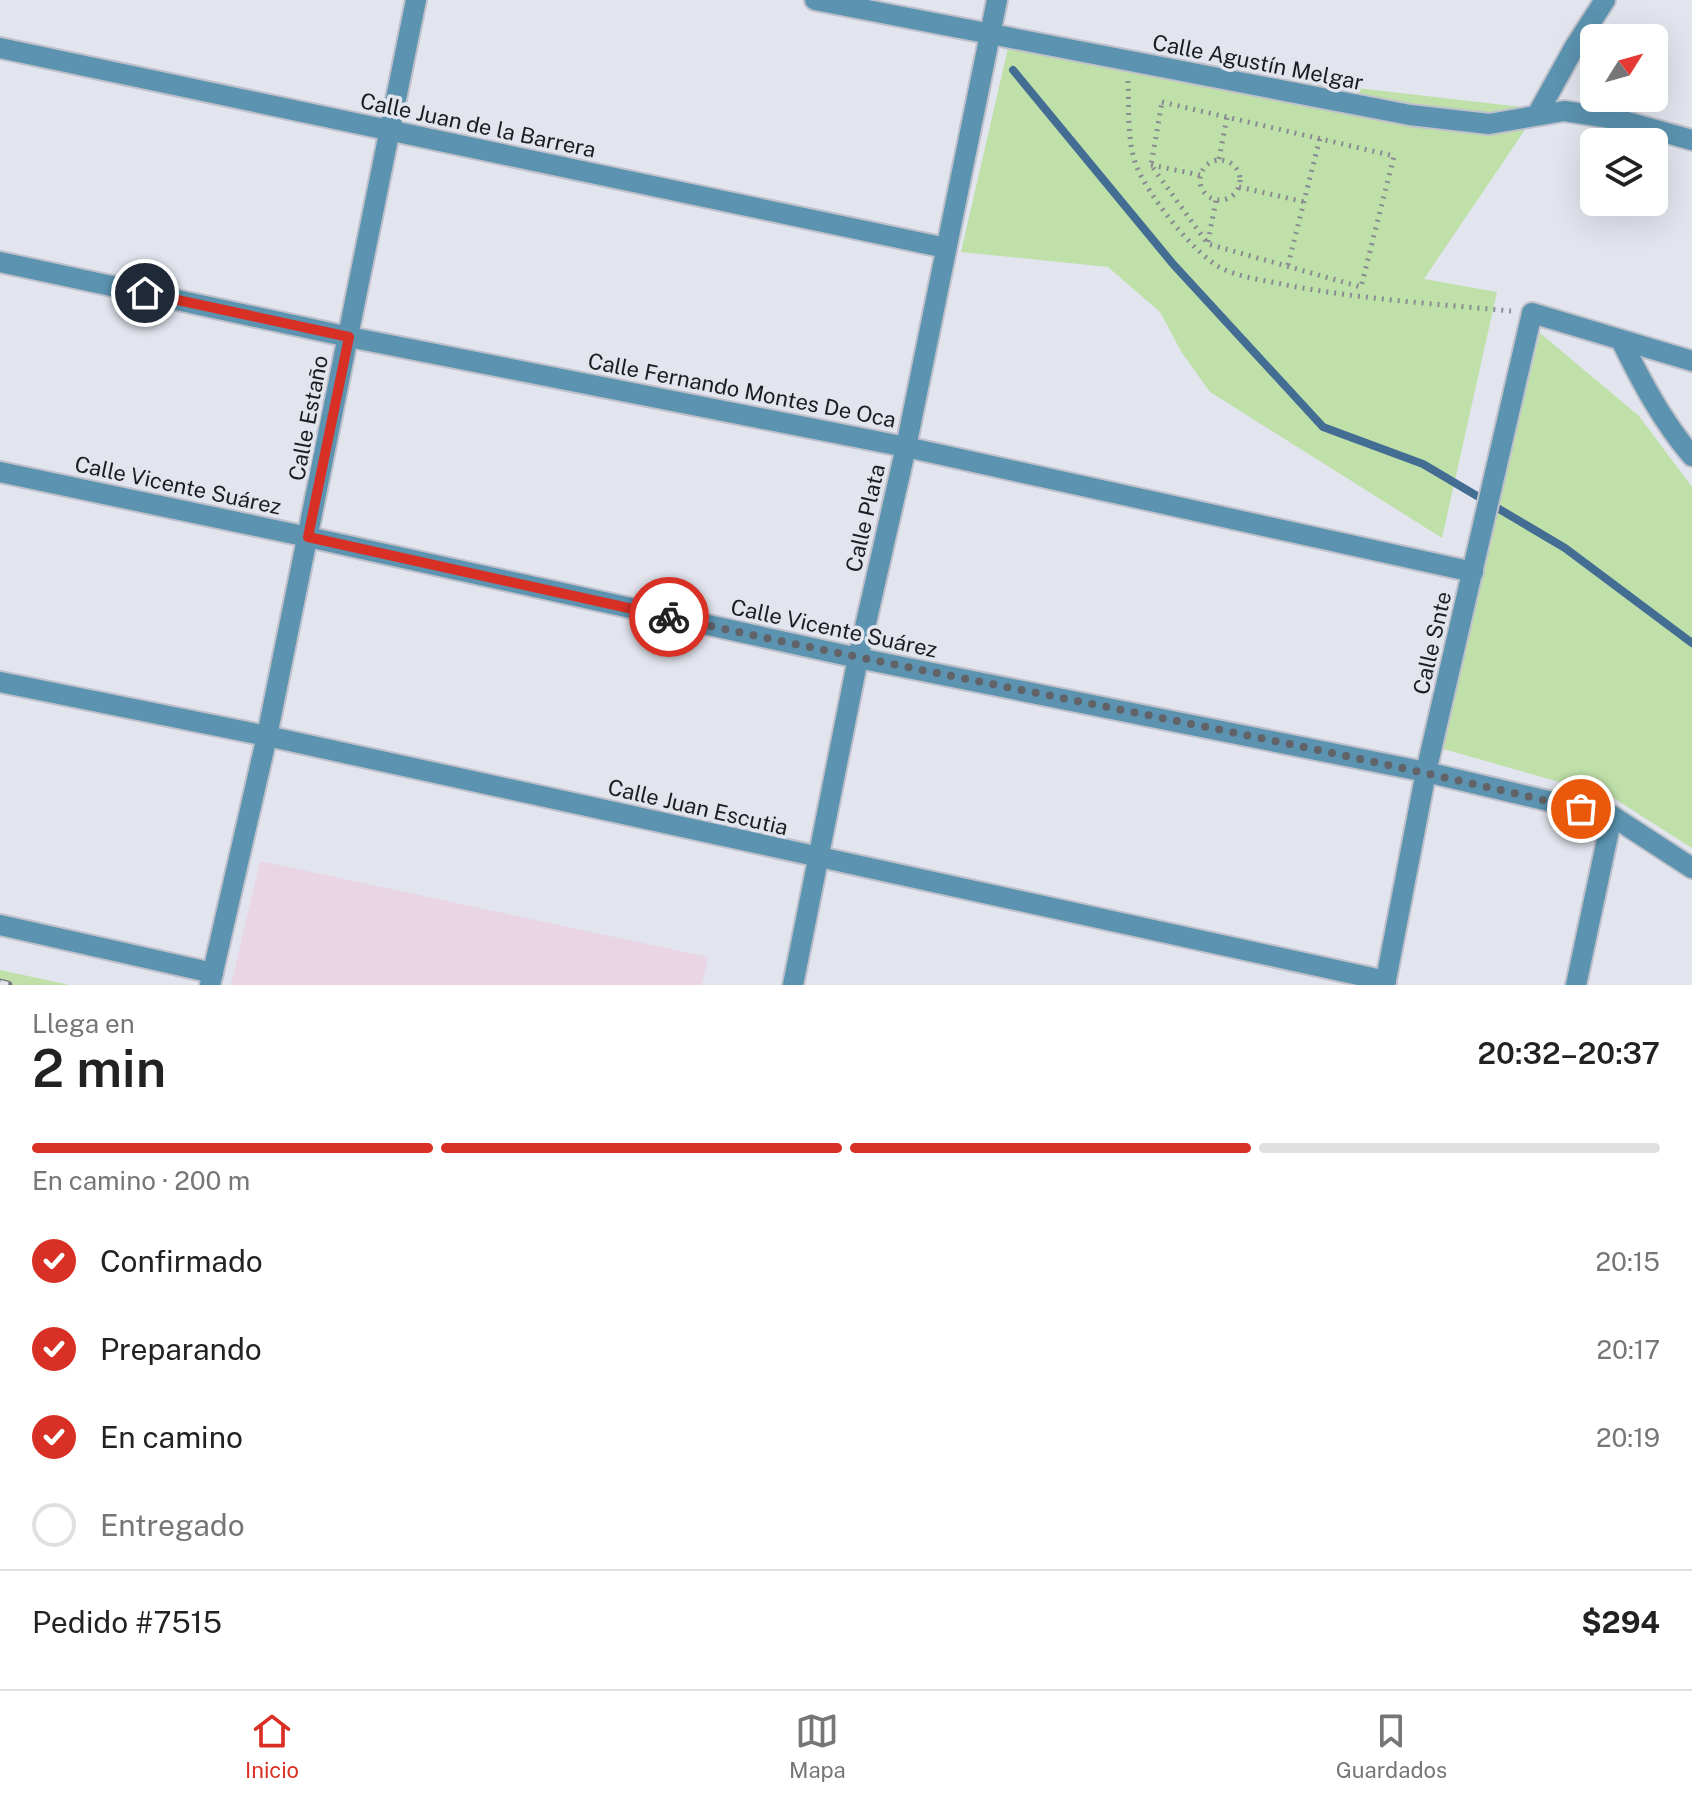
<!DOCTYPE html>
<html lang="es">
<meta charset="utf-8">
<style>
:root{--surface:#fff;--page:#f2f2f2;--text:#222;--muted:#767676;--line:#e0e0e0;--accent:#d93025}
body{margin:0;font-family:"Public Sans",sans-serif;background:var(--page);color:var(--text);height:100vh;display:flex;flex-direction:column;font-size:30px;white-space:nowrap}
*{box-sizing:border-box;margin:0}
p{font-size:26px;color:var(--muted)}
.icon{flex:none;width:44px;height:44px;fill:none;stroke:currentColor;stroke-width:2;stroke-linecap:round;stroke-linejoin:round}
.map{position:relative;height:985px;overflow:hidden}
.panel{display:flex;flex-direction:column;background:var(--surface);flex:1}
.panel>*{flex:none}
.needle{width:52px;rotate:53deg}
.controls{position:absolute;left:1580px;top:24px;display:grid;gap:16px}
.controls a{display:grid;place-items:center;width:88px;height:88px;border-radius:12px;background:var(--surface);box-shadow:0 8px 32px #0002;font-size:40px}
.pin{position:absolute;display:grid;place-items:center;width:68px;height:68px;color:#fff;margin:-34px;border:4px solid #fff;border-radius:50%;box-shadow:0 2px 8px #0007}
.courier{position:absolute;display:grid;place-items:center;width:80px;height:80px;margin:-40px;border:6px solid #d93025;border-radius:50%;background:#fff;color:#222;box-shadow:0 2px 10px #0007}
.overview em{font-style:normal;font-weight:600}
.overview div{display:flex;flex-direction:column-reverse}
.overview{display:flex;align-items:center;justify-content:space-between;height:136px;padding:0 32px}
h1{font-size:52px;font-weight:600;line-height:60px}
.bar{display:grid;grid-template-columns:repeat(4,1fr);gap:12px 8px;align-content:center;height:96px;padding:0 32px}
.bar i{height:10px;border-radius:6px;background:var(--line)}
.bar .current{background:var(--accent)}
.bar p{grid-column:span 4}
.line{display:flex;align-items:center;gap:20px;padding:0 32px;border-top:2px solid var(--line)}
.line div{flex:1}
ol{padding:0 32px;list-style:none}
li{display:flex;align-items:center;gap:24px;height:88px}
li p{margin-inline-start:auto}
li .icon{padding:8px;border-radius:50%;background:var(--accent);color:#fff;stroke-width:4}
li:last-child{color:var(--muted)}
li i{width:44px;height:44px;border:4px solid var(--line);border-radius:50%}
.tab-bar{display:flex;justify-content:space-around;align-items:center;height:112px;border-top:2px solid var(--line);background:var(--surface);font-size:22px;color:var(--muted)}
.tab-bar a{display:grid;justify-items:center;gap:4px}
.tab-bar .current{color:var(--accent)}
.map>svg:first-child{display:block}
</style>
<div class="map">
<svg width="1692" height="985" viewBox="0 0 1692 985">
<rect width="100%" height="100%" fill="#e2e5ee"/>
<path fill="#e9d5e4" d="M 260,861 L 708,957 L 702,985 L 231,985 Z"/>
<g fill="#bfe0a9">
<path d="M 1008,48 L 1539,109 L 1424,279 L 1497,292 L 1442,538 L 1210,392 L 1182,353 L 1160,312 L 1108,267 L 961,252 Z"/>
<path d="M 1540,333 L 1639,416 L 1692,487 L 1692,848 L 1612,797 L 1440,748 Z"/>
<path d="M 0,970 L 70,985 L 0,985 Z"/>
</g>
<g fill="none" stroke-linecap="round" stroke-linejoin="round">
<path stroke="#446d94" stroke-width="8" d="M 1013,70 L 1173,264 L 1323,427 L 1423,464 L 1565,548 L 1692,643"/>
<defs>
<g id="street">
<path d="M 815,0 L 1410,115 L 1489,124 L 1564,111 L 1616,119 L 1692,140"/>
<path d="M 0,48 L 946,248"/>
<path d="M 1538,113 L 1574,48 L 1605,0"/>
<path d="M 0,262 L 349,337 L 906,447 L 1473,572"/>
<path d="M 1622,342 C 1642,383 1663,422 1692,456"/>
<path d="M 0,472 L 308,537 L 858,658 L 1426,772 L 1612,816 L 1692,868"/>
<path d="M 0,682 L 267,736 L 1386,981"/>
<path d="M 0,925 L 213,973"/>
<path d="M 210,985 L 267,736 L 416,0"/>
<path d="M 793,985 L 858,658 L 906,447 L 997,0"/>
<path d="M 1385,985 L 1426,772 L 1532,313 L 1692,361"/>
<path d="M 1576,985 L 1612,816"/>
</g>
</defs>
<use href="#street" stroke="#bec1c9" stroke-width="24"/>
<g stroke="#898b92" stroke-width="5" stroke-dasharray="2 6" stroke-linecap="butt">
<path d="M 1128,81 C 1129,108 1127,140 1136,165 C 1147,194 1194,254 1221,268 C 1241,278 1265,280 1286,285 C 1360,299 1436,304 1511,311"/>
<path d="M 1162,102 L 1394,156 L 1361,287 L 1208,244 L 1151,165 Z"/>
<path d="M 1219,159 L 1227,117"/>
<circle cx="1220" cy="180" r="20"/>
<path d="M 1151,165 L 1200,175"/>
<path d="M 1239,187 L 1305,202"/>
<path d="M 1208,242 L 1216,200"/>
<path d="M 1288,265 L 1320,138"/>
</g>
<use href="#street" stroke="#5b93b0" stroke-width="20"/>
<defs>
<path id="rail" d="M 0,983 L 8,985"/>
</defs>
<use href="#rail" stroke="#74757b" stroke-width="9"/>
<use href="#rail" stroke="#e2e5ee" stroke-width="6" stroke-dasharray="18" stroke-linecap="butt"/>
</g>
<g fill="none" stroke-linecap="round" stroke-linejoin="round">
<path stroke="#616368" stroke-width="8" stroke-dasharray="0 14.4" d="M 669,617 C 973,684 1279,736 1581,809"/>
<path stroke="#d93025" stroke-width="10" d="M 145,293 L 349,337 L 308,537 L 669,617"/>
</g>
<g text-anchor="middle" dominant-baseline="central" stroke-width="7" stroke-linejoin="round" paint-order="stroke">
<g font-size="22" fill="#1c1d20" stroke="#e2e5ee">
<text transform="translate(1258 62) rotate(11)">Calle Agustín Melgar</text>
<text transform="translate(478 125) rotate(12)">Calle Juan de la Barrera</text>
<text transform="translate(742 390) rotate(11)">Calle Fernando Montes De Oca</text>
<text transform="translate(308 418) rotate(-79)">Calle Estaño</text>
<text transform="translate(178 485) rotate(12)">Calle Vicente Suárez</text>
<text transform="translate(865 518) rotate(-77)">Calle Plata</text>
<text transform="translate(834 628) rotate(12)">Calle Vicente Suárez</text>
<text transform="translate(1432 643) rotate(-77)">Calle Snte</text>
<text transform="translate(698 807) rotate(13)">Calle Juan Escutia</text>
</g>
</g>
</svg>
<div class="controls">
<a><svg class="needle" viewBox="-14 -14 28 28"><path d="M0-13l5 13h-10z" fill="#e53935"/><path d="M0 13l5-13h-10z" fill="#767676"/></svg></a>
<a><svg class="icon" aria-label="layers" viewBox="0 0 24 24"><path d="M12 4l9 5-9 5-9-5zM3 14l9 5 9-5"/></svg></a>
</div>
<div class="pin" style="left:1581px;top:809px;background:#ea580c"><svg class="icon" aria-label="bag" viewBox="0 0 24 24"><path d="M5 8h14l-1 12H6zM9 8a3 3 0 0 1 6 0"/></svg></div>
<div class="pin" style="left:145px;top:293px;background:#1f2937"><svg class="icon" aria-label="home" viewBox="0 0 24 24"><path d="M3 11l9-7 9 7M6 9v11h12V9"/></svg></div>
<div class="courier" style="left:669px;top:617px"><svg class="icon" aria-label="bike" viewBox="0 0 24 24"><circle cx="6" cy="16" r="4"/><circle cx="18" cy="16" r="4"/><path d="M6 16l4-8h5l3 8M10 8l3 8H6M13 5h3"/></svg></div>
</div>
<section class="panel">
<div class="overview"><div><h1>2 min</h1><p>Llega en</p></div><em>20:32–20:37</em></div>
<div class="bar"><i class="current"></i><i class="current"></i><i class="current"></i><i></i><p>En camino · 200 m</p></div>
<ol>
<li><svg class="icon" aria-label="check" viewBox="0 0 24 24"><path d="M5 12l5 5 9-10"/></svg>Confirmado<p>20:15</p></li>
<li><svg class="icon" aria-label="check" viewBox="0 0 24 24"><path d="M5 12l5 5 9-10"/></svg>Preparando<p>20:17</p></li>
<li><svg class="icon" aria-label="check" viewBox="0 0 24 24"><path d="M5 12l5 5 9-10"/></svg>En camino<p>20:19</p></li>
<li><i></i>Entregado</li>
</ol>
<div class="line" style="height:104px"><div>Pedido #7515</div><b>$294</b></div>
</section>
<nav class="tab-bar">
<a class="current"><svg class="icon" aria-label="home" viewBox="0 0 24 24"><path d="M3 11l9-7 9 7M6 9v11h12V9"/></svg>Inicio</a>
<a><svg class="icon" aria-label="map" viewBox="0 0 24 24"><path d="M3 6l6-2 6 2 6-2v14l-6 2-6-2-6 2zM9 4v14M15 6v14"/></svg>Mapa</a>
<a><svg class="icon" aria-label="saved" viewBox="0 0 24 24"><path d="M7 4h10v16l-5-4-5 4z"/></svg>Guardados</a>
</nav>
